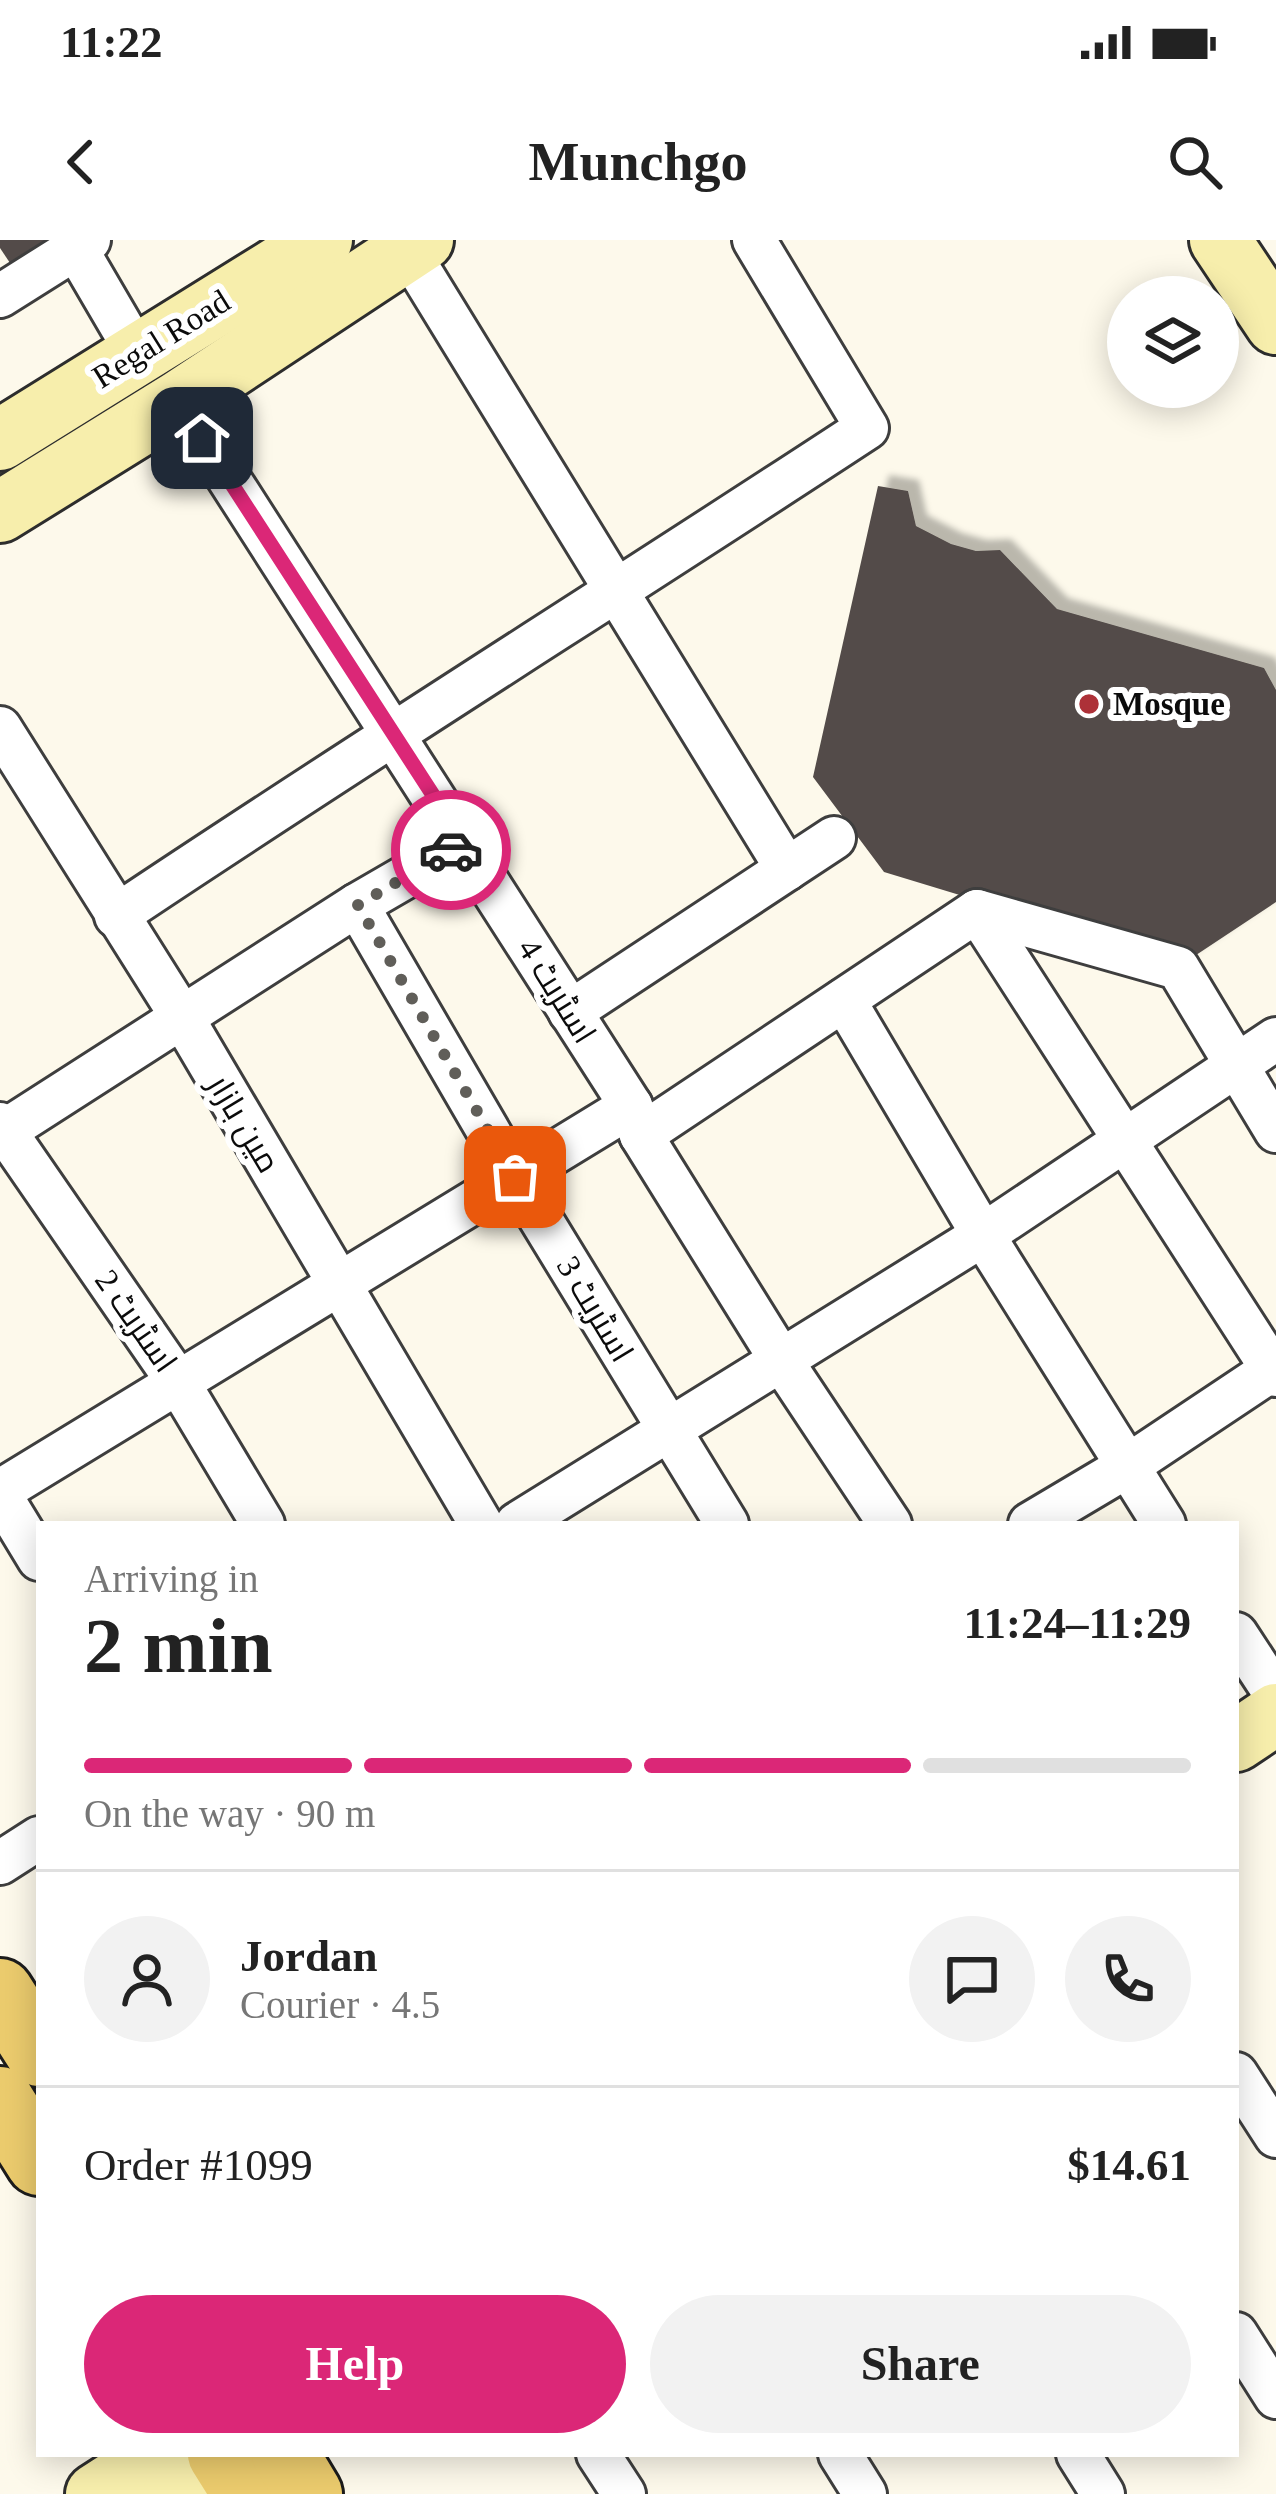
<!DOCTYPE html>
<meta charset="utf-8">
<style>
:root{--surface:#fff;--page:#f2f2f2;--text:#222;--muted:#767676;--line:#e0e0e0;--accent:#db2777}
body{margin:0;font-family:"Times New Roman",Cairo,serif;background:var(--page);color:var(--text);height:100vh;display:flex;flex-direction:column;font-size:45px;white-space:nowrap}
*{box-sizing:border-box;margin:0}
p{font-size:39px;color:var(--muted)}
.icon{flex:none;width:66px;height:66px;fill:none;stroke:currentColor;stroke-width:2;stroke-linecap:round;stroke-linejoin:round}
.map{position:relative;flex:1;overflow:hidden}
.details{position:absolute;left:36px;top:1281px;width:1203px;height:936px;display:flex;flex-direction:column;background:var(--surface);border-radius:0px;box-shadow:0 6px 30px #0003}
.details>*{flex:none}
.tools{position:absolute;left:1107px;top:36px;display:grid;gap:24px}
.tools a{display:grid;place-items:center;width:132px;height:132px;border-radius:50%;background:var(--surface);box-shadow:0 6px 30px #0003;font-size:60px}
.pin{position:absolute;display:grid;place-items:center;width:102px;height:102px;color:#fff;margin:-51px;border-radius:24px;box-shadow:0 6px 18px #0006}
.courier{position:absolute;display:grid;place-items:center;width:120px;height:120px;margin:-60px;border:9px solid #db2777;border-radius:50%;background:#fff;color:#222;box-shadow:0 3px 15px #0007}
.summary em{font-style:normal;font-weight:600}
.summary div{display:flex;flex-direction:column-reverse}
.summary{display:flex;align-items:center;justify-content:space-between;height:204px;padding:0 48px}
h1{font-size:78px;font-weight:600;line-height:90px}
.bar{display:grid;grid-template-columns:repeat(4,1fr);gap:18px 12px;align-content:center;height:144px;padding:0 48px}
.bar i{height:15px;border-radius:9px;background:var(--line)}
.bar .on{background:var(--accent)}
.bar p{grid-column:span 4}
.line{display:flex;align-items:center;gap:30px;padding:0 48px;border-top:3px solid var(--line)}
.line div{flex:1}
.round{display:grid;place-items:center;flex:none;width:126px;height:126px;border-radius:63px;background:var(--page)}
.action{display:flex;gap:24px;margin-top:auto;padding:24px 48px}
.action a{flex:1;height:138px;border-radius:72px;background:var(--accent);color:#fff;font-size:48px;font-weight:600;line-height:138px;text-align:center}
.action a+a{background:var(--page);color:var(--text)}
.status{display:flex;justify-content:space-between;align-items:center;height:84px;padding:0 60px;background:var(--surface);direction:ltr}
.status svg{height:33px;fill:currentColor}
header{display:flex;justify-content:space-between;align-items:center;height:156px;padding:0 48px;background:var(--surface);font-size:54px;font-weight:600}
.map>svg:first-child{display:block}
</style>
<div class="status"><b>11:22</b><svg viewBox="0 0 49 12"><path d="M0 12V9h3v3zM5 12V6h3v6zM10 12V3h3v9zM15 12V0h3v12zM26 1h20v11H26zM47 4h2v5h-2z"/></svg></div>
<header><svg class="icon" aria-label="back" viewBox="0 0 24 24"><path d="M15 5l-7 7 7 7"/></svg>Munchgo<svg class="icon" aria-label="search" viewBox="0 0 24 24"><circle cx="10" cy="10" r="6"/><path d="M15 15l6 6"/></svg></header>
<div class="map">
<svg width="1276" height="2254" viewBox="0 0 1276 2254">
<defs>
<filter id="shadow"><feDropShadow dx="11" dy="-11" stdDeviation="3" flood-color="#0004"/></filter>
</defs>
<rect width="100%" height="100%" fill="#fdf9eb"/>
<g fill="#534c49" filter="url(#shadow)">
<path d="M 0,0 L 49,0 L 55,9 L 18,35 L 0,8 Z"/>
<path d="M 878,246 L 908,251 L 916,286 L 951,304 L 976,311 L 1000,310 L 1057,369 L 1264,428 L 1276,450 L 1276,662 L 1184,723 L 884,632 L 813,537 Z"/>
</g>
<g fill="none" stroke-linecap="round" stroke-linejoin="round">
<defs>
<g id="street">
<path d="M 71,0 L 137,113"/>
<path d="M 407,10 L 787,629"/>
<path d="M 0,56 L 89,0"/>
<path d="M 179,161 L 631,866 L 641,895 L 781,1120 L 890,1284"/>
<path d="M 0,488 L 182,777 L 481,1284"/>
<path d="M 357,665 L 515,937 L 727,1284"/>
<path d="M 977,671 L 1276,1135"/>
<path d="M 116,676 C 364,510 617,352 867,188 L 754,0"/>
<path d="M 844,760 L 983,995 L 1164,1284"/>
<path d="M 570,772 L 834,598"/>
<path d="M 0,884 L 178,1142 L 263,1284"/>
<path d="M 0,894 L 357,665 L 464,603"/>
<path d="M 641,895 L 977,671 L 1178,728 L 1276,891"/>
<path d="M 0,1251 L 631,866"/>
<path d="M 0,1255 L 39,1319"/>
<path d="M 517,1284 L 983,995 L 1276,799"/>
<path d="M 1030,1284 L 1126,1227 L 1276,1127"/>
<path d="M 1236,1394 L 1276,1455"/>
<path d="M 0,1623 L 39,1598"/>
<path d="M 1236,1834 L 1276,1896"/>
<path d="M 1236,2094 L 1276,2157"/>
<path d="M 598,2214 L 624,2254"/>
<path d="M 840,2214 L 865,2254"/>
<path d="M 1078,2214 L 1103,2254"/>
</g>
<g id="secondary">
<path d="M 1220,0 L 1276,84"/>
<path d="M 0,200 L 322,0"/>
<path d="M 0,272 L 179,161 L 423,0"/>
<path d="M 1236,1501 L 1276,1474"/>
<path d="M 96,2254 L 158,2214"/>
<path d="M 173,2254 L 234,2214"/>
</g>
<g id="primary">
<path d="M 0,1752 L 39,1813"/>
<path d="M 0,1860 L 39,1922"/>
<path d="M 221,2214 L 246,2254"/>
<path d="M 285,2214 L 309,2254"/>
</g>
</defs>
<use href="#street" stroke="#3e3e3e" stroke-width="48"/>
<use href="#secondary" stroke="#2d2d2d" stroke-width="66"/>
<use href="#primary" stroke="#1c1c1c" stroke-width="72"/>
<use href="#street" stroke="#fff" stroke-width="42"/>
<use href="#secondary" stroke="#f7eeac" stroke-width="60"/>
<use href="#primary" stroke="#ebcb6d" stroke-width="66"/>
</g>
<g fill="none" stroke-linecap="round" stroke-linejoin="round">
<path stroke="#605e59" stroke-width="12" stroke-dasharray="0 21.6" d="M 451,610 L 358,665 L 515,937"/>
<path stroke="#db2777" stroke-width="15" d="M 202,198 L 464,603 L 451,610"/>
</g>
<circle fill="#ad3138" stroke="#fff" stroke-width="4.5" cx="1089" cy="464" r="12"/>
<g text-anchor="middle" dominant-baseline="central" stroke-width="12" stroke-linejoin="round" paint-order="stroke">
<g font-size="33" fill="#0b0b0b" stroke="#fff">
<text transform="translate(161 99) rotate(-32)">Regal Road</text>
<text transform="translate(557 751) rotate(58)">اسٹریٹ 4</text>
<text transform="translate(244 884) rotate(59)">مین بازار</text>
<text transform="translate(595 1069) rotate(59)">اسٹریٹ 3</text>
<text transform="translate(136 1081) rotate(55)">اسٹریٹ 2</text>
</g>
<g font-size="33" font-weight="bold" fill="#0b0b0b" stroke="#fff" text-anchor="start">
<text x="1113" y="464">Mosque</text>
</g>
</g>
</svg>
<div class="tools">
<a><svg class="icon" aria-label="layers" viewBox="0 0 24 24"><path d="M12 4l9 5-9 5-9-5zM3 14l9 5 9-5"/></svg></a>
</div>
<div class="pin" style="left:515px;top:937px;background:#ea580c"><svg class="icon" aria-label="bag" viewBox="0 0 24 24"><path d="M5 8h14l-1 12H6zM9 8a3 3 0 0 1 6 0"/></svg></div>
<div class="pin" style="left:202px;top:198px;background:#1f2937"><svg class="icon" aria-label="home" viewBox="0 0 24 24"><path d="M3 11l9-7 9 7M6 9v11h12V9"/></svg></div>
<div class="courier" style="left:451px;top:610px"><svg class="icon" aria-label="car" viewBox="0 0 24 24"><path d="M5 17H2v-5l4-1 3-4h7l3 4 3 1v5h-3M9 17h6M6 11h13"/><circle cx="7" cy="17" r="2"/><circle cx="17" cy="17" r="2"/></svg></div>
<section class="details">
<div class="summary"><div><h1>2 min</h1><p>Arriving in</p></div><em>11:24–11:29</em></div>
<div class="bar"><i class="on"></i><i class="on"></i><i class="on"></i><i></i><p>On the way · 90 m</p></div>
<div class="line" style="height:216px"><a class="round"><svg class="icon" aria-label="person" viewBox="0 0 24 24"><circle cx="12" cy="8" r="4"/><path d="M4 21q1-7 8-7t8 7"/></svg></a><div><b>Jordan</b><p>Courier · 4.5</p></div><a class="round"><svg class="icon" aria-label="chat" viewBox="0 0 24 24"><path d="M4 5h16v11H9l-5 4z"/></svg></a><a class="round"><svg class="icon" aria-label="phone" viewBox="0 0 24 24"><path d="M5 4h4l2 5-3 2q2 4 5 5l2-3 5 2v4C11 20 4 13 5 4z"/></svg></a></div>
<div class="line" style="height:156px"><div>Order #1099</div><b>$14.61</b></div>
<div class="action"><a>Help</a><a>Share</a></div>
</section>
</div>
